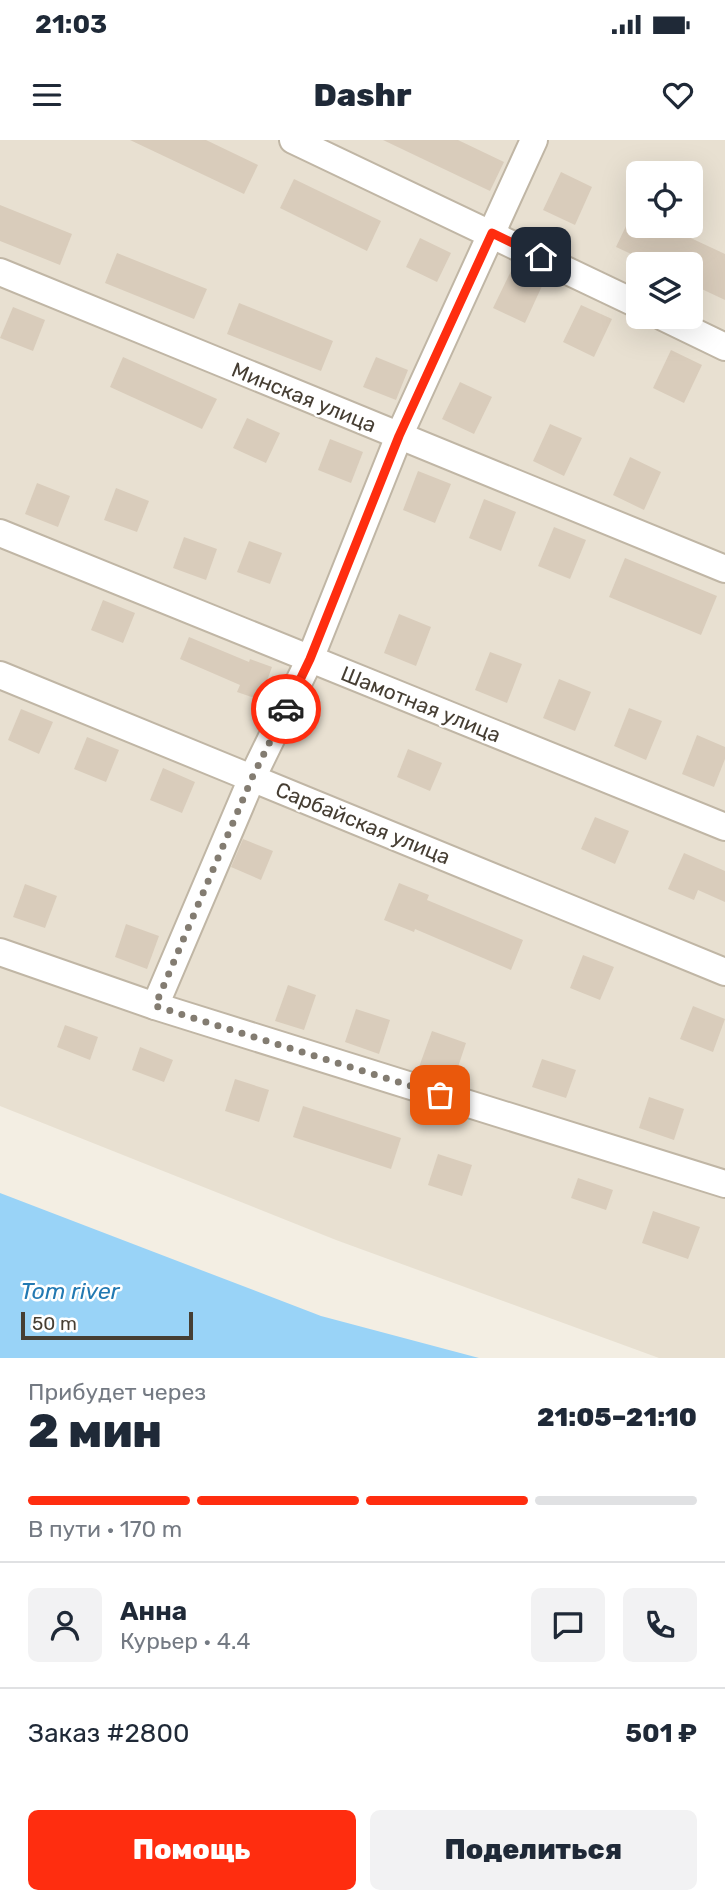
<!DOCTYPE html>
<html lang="ru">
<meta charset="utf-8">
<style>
:root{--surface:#fff;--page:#f2f2f3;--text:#1f2937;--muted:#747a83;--line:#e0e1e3;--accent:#ff2d0f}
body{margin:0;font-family:Rubik,sans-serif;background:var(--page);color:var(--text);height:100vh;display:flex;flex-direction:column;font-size:26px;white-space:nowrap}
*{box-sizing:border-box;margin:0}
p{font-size:23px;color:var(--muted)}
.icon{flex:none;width:38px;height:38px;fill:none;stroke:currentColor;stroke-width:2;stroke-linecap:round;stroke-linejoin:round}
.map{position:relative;height:1218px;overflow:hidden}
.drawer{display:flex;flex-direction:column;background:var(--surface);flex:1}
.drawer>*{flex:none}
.buttons{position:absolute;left:626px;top:21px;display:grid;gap:14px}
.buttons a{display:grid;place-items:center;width:77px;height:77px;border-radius:10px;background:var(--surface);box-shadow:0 7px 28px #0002;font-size:35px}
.scale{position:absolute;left:21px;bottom:18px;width:172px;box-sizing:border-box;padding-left:7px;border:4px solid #463e33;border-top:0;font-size:19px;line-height:24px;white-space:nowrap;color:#463e33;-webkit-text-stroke:5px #fff;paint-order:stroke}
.pin{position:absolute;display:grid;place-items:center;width:60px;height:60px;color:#fff;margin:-30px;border-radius:14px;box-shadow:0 4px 10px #0006}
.courier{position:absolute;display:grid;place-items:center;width:70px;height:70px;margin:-35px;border:5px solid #ff2d0f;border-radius:50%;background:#fff;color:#222;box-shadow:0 2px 9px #0007}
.summary em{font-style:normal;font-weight:800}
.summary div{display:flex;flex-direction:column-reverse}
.summary{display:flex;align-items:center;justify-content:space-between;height:119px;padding:0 28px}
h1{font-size:46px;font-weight:800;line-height:52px}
.bar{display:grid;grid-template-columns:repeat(4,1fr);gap:10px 7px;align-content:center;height:84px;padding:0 28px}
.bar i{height:9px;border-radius:5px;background:var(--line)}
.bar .current{background:var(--accent)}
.bar p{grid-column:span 4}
.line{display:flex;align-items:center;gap:18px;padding:0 28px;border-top:2px solid var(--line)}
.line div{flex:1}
.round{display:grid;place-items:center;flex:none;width:74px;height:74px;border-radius:10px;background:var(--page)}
.action{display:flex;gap:14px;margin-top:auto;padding:14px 28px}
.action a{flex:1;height:80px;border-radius:10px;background:var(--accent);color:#fff;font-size:28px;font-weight:800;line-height:80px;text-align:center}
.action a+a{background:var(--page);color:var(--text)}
.status{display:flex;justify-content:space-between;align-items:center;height:49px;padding:0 35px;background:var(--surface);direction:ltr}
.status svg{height:19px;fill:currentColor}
header{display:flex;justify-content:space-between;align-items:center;height:91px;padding:0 28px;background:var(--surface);font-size:32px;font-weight:800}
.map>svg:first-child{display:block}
</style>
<div class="status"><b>21:03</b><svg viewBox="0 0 49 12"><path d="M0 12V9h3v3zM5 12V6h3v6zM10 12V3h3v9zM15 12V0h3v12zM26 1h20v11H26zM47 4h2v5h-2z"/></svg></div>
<header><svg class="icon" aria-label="menu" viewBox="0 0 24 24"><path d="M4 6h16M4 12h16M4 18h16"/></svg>Dashr<svg class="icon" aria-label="heart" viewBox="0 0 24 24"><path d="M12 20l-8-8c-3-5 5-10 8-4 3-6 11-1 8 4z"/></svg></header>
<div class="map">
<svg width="725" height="1218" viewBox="0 0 725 1218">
<rect width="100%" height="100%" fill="#f3eee3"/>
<path fill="#e8e0d1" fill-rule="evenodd" d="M 0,0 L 725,0 L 725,1218 L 659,1218 L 336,1100 L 0,966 ZM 639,33 L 691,33 L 691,86 L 639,86 ZM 639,124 L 691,124 L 691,177 L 639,177 Z"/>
<path fill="#99d3f7" d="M 0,1053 L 321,1176 L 479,1218 L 0,1218 Z"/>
<g fill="#d9ccbb">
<path d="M 130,0 L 206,0 L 258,25 L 244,54 Z"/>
<path d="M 383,0 L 458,0 L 504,22 L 490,51 Z"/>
<path d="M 561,32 L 592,47 L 575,85 L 543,70 Z"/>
<path d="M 294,39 L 381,81 L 367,111 L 280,68 Z"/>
<path d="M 0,65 L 72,94 L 60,125 L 0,101 Z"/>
<path d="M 626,86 L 665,86 L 725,114 L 725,160 L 691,144 L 691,124 L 653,124 L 616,107 Z"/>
<path d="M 420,98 L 451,113 L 437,142 L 406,127 Z"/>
<path d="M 117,113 L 207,149 L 194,179 L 105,143 Z"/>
<path d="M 511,131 L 542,146 L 525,183 L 493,168 Z"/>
<path d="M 239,163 L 333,201 L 321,231 L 227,194 Z"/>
<path d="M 581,165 L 612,179 L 594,217 L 563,202 Z"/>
<path d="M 13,167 L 45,180 L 33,211 L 0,198 Z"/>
<path d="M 671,210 L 702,225 L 684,263 L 653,248 Z"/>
<path d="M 123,217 L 217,259 L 202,289 L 110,247 Z"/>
<path d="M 376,217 L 408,230 L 396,260 L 363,247 Z"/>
<path d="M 460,242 L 492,257 L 474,294 L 442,279 Z"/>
<path d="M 247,278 L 280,293 L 266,323 L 233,308 Z"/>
<path d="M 550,284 L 582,298 L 564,336 L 533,321 Z"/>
<path d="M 330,299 L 363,312 L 351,343 L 318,330 Z"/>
<path d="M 630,317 L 661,332 L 644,370 L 613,355 Z"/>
<path d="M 418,331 L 451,344 L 435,383 L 403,370 Z"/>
<path d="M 37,343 L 70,356 L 58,387 L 25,374 Z"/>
<path d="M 116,348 L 149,361 L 137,392 L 104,380 Z"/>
<path d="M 484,359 L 516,372 L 501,411 L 469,398 Z"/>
<path d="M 554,387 L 586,400 L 570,439 L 538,426 Z"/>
<path d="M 184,397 L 217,409 L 206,440 L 173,428 Z"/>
<path d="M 249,401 L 282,413 L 270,444 L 237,432 Z"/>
<path d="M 625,418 L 717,456 L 701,495 L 609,457 Z"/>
<path d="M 103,460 L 135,473 L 123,503 L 91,490 Z"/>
<path d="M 399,474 L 431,487 L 416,526 L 384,513 Z"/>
<path d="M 189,497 L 249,522 L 250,519 L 272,527 L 260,560 L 237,552 L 240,545 L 180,519 Z"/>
<path d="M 490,512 L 522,524 L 507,563 L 475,550 Z"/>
<path d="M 559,539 L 591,552 L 575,591 L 543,578 Z"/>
<path d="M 629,568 L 662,581 L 646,620 L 614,606 Z"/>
<path d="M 21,569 L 53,582 L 39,614 L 8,600 Z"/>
<path d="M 697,595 L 725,607 L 725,619 L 714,647 L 682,634 Z"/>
<path d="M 87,597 L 119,610 L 106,642 L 74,629 Z"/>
<path d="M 408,609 L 442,623 L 430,651 L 397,637 Z"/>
<path d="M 163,628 L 195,642 L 182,673 L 150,660 Z"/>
<path d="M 595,677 L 629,691 L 615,724 L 581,709 Z"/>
<path d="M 243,699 L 273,711 L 261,740 L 231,727 Z"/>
<path d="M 684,713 L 725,731 L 725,762 L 698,750 L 694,760 L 668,749 Z"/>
<path d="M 399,743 L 429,755 L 427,760 L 523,800 L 511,830 L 415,789 L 414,792 L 384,780 Z"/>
<path d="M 25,744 L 57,756 L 45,788 L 13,777 Z"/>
<path d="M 126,784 L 159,796 L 147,829 L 115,817 Z"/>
<path d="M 583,815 L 614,827 L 600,860 L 570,848 Z"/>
<path d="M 288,845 L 316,855 L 304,890 L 275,881 Z"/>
<path d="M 693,866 L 725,879 L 713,912 L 680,899 Z"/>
<path d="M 356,869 L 390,880 L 379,914 L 345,902 Z"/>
<path d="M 65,885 L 98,897 L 90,920 L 57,907 Z"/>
<path d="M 432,891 L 466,903 L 454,939 L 419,927 Z"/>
<path d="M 140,907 L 173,920 L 164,942 L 132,930 Z"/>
<path d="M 542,919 L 576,930 L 566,958 L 532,947 Z"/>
<path d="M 235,939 L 269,950 L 259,982 L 225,971 Z"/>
<path d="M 649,957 L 684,969 L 674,1000 L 639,988 Z"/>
<path d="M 303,966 L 401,998 L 391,1029 L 293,997 Z"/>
<path d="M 438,1014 L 472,1025 L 462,1056 L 428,1045 Z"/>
<path d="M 578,1038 L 613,1050 L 606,1070 L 571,1058 Z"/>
<path d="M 653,1071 L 700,1087 L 688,1119 L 642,1103 Z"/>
</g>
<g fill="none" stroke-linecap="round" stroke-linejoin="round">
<defs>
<g id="street">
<path d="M 293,0 L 639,165"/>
<path d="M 0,132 L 725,429"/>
<path d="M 663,177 L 725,207"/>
<path d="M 0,393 L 725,687"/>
<path d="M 0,535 L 725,832"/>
<path d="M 0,812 L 155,866 L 725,1044"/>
<path d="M 155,866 L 252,638 L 310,519 L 399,296 L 534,0"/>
</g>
</defs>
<use href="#street" stroke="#c0b6a5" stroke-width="30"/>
<use href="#street" stroke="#fff" stroke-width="26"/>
</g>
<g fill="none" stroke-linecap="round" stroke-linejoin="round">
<path stroke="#837c71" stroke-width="7" stroke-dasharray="0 12.6" d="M 286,569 L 252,638 L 155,866 L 440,955"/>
<path stroke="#ff2d0f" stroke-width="9" d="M 286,569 L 310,519 L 399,296 L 492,93 L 541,117"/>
</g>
<g text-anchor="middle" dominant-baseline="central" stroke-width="5" stroke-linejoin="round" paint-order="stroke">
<g font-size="21" fill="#463e33" stroke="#fff">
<text transform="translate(304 257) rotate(22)">Минская улица</text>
<text transform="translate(421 564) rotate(22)">Шамотная улица</text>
<text transform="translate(363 683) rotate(22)">Сарбайская улица</text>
</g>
<g font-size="23" font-style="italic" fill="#2279b2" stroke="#fff">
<text x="70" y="1151">Tom river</text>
</g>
</g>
</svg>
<div class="buttons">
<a><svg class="icon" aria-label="locate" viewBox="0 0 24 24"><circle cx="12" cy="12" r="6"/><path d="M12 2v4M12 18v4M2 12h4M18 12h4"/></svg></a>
<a><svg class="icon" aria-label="layers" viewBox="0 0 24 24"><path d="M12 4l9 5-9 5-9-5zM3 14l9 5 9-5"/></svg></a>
</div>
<div class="scale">50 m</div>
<div class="pin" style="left:440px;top:955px;background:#ea580c"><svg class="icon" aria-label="bag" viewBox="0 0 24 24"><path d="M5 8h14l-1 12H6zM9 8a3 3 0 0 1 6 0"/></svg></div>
<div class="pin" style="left:541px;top:117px;background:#1f2937"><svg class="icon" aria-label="home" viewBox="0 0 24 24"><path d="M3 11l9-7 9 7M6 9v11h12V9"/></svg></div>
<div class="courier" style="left:286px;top:569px"><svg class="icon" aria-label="car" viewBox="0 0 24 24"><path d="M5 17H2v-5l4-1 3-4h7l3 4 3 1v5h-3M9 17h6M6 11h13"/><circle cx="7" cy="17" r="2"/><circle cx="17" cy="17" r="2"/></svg></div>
</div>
<section class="drawer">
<div class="summary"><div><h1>2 мин</h1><p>Прибудет через</p></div><em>21:05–21:10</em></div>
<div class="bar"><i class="current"></i><i class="current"></i><i class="current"></i><i></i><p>В пути · 170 m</p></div>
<div class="line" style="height:126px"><a class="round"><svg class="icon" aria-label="person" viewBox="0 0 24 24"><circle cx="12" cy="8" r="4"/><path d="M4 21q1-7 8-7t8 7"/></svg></a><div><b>Анна</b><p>Курьер · 4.4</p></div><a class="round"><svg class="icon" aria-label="chat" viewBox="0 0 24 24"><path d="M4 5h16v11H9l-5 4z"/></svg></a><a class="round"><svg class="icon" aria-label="phone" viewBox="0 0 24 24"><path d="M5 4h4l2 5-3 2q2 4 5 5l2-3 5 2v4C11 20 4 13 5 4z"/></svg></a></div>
<div class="line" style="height:91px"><div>Заказ #2800</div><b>501 ₽</b></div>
<div class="action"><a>Помощь</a><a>Поделиться</a></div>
</section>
